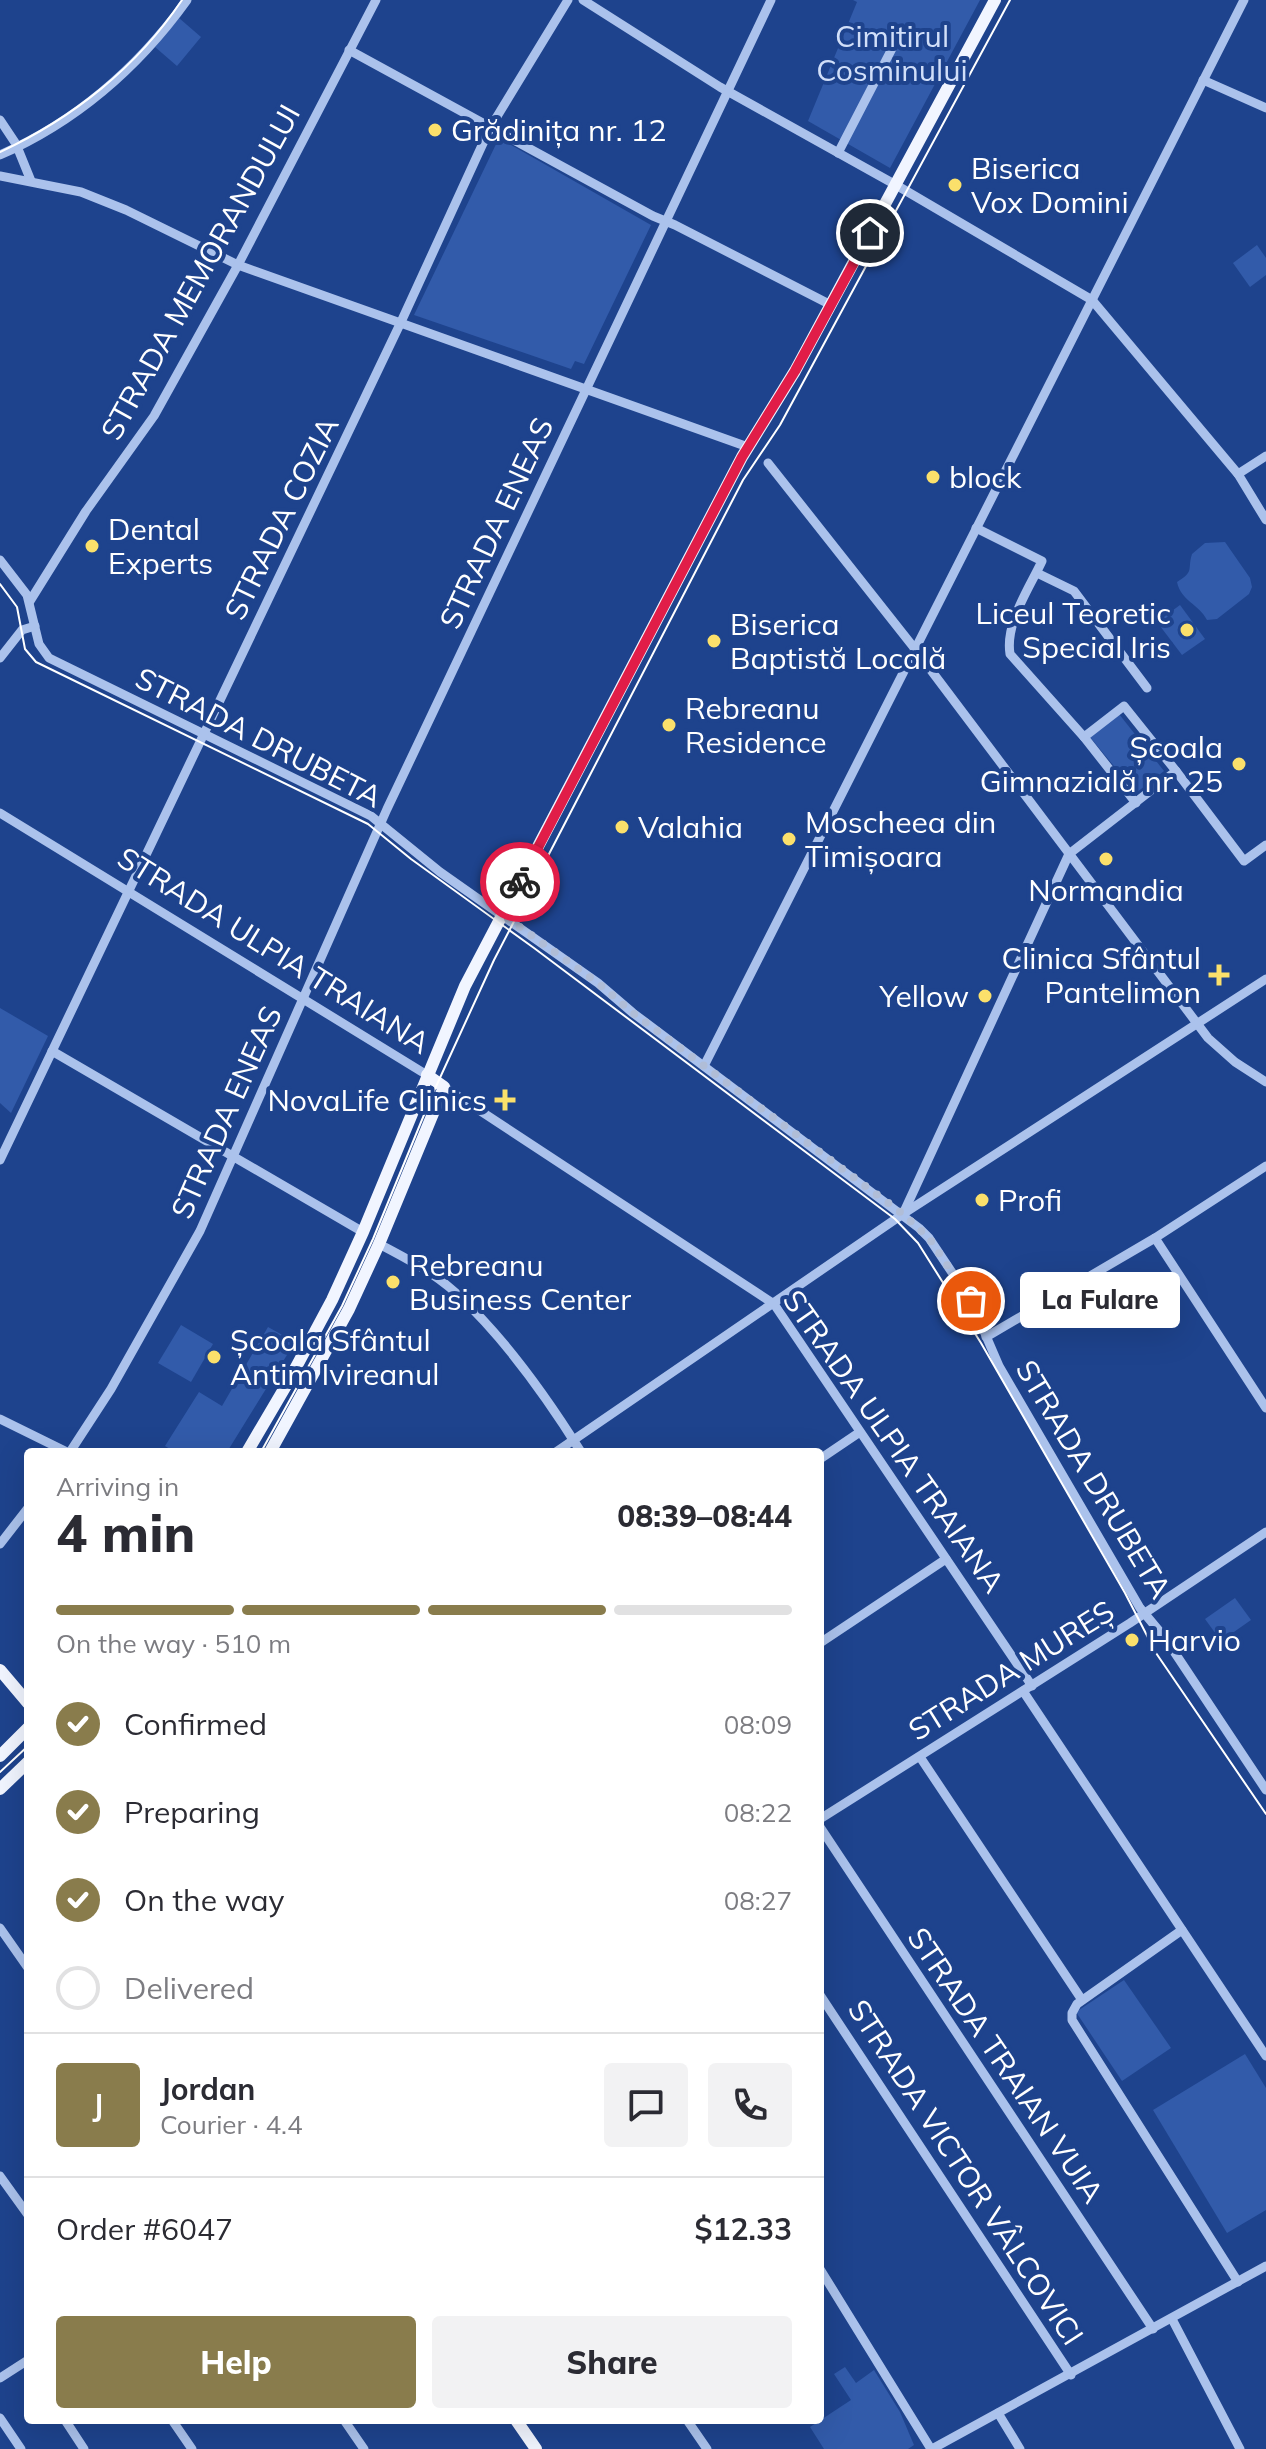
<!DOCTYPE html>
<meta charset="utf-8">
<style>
:root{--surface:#fff;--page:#f2f2f3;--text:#2b2b33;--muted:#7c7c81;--line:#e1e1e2;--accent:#897c4c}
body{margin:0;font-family:Mulish,sans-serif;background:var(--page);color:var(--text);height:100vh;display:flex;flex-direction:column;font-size:30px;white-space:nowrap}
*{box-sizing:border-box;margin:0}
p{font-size:26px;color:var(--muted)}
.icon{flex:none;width:44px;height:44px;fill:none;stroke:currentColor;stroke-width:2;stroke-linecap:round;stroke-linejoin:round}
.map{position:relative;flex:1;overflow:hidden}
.sheet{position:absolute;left:24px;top:1448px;width:800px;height:976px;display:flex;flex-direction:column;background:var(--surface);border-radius:8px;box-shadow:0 8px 32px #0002}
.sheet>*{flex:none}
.pin{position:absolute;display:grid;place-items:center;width:68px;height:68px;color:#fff;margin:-34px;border:4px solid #fff;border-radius:50%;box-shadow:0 2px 8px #0007}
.courier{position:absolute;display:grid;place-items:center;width:80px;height:80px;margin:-40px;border:6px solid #e11d48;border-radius:50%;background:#fff;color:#222;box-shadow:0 2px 10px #0007}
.bubble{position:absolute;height:56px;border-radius:8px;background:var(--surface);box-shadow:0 8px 32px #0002;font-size:26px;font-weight:800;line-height:56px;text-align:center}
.overview em{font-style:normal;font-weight:800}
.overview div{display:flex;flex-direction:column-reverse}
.overview{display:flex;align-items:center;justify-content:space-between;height:136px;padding:0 32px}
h1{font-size:52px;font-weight:800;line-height:60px}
.bar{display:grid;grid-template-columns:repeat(4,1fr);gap:12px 8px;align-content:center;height:96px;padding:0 32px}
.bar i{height:10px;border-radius:6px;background:var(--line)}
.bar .on{background:var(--accent)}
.bar p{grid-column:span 4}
.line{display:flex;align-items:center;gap:20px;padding:0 32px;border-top:2px solid var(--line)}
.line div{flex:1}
.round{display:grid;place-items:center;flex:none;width:84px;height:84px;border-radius:8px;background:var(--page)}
ol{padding:0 32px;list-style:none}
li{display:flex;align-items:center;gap:24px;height:88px}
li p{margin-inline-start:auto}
li .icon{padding:8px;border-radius:50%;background:var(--accent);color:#fff;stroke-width:4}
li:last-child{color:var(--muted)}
li i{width:44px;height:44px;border:4px solid var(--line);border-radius:50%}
.action{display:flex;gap:16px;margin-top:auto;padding:16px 32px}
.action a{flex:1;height:92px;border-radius:8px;background:var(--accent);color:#fff;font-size:32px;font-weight:800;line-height:92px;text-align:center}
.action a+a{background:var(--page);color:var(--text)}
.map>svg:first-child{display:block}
</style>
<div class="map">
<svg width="1266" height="2449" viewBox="0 0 1266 2449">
<rect width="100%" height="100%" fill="#1e438d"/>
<g fill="#325baa">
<path d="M 853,0 L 980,0 L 890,168 L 808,121 L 857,2 Z"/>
<path d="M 179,18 L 201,37 L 177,66 L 155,47 Z"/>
<path d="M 499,138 L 651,225 L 584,364 L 575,361 L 571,369 L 414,315 Z"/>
<path d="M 1257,245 L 1266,258 L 1266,275 L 1250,287 L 1233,263 Z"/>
<path d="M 1225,542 L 1250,578 L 1252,587 L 1249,594 L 1217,619 L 1207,620 C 1199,604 1181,601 1177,582 C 1195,571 1187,570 1192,554 L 1205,543 Z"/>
<path d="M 1180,605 L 1205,639 L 1182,655 L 1157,622 Z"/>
<path d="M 1119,714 L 1164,771 L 1136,793 L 1090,737 Z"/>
<path d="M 0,1008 L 48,1036 L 11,1113 L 0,1103 Z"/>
<path d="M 181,1325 L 213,1344 L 191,1382 L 158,1363 Z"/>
<path d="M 268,1327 L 295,1342 L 227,1452 L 175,1452 L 165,1446 L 199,1392 L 222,1406 Z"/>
<path d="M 1235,1598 L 1251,1620 L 1221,1641 L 1205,1619 Z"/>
<path d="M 1124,1980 L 1171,2048 L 1122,2081 L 1076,2012 Z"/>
<path d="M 1245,2054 L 1266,2088 L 1266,2210 L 1227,2233 L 1153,2110 Z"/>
<path d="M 845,2367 L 856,2383 L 874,2370 L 900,2412 L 914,2445 L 908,2449 L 824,2449 L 810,2427 L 851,2400 L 834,2374 Z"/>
</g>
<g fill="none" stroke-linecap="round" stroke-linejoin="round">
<g stroke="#abc2ec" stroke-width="9">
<path d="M 583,0 L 720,87 L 896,185 L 1092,300 L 1238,474 L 1266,520"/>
<path d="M 349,50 L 653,216 L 675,225 L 831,305"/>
<path d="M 1203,80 L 1266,108"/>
<path d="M 0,120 L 16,144 L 31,181"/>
<path d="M 838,153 L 898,37"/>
<path d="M 0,155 C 77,121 138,68 187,0"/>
<path d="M 0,176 L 81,192 L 126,210 L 238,265 L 748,447"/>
<path d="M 768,463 L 915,649 L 1208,1038 L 1235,1062 L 1266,1082"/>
<path d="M 1238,474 L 1266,456"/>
<path d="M 976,528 L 1042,561 C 1029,589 1005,623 1010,654 L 1084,737 L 1136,803"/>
<path d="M 0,560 L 27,595 L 39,644 L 49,658 L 371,816 L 440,872 L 598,983 L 633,1013 L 919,1228 L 929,1238 L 971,1301 L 999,1366 L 1140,1608 L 1165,1638 L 1266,1790"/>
<path d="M 1037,573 L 1074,591 L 1147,688"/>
<path d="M 30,601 L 86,511 L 154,416 L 238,265 L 376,0"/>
<path d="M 0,658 L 22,630 L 35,626"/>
<path d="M 1176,771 L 1244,861 L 1266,845"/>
<path d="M 0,813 L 427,1075"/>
<path d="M 52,1051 L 363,1232"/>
<path d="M 704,1066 L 1244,0"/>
<path d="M 444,1087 L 774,1304 L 1032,1686"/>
<path d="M 0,1160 L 401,322 L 490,128 L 568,0"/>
<path d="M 903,1214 L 1069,854 L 1176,771 L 1124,706 L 1084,737"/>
<path d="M 1155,1238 L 1266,1408"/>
<path d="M 379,1244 C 406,1258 434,1273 456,1293 C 505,1338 546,1396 581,1452"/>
<path d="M 986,1337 L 1155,1238 L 1266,1166"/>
<path d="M 0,1419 L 67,1452"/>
<path d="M 70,1452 L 111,1389 L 200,1231 L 387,809 L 771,0"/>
<path d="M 556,1452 L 903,1214 L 1266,979"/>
<path d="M 820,1459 L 860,1432"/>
<path d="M 0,1544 L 28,1508"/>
<path d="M 820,1643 L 946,1559"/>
<path d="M 1023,1691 L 1266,2056"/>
<path d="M 920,1757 L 1082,2000"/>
<path d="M 820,1819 L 1130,1623 L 1266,1532"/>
<path d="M 820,1827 L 1153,2329"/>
<path d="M 0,1928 L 28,1968"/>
<path d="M 1182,1930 L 1077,2004 L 1072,2013 L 1072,2020 L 1238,2282"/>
<path d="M 820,1995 L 1071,2375"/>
<path d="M 0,2176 L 28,2215"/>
<path d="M 820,2269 L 931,2449"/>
<path d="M 1172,2319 L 1240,2449"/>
<path d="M 0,2378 L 28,2360"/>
<path d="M 998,2413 L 1020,2449"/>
<path d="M 0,2418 L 21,2449"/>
<path d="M 65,2420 L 84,2449"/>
<path d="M 172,2420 L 192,2449"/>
<path d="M 344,2420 L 364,2449"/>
<path d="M 687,2420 L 707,2449"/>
<path d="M 932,2449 L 1266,2266"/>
</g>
<g stroke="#f1f5ff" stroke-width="12">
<path d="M 247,1452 L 287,1384 L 332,1300 L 363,1232 L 465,986 L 742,457 L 795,371 L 995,0"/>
<path d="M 270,1452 L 349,1309 L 379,1244 L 444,1087 L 427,1075"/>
<path d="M 0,1670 L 28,1703"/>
<path d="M 0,1756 L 28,1728"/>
<path d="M 0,1789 L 28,1762"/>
<path d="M 516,2420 L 536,2449"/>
</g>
<g stroke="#fff" stroke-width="2">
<path d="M 0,152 C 73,118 137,67 182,0"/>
<path d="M 0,584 L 17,607 L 25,649 L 36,662 L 368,824 L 411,859 L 534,948 L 895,1219 L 918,1243 L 981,1343 L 1125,1593 L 1156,1653 L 1266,1814"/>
<path d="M 261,1452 L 342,1306 L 373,1239 L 433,1093 L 494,960 L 743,480 L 780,425 L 1010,0"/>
<path d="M 0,1772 L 28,1746"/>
</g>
</g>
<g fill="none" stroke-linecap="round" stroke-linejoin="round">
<path stroke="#b0bdd7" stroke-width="8" stroke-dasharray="0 14.4" d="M 520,882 L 503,915 L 598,983 L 633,1013 L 903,1214 L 929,1238 L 971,1301"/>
<path stroke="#e11d48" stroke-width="10" d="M 520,882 L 742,457 L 795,371 L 870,233"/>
</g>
<g fill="#fbe06b" stroke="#1e438d" stroke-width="3">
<circle cx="435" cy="130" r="8"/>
<circle cx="955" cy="185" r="8"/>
<circle cx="933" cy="477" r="8"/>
<circle cx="92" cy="546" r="8"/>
<circle cx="1187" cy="630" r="8"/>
<circle cx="714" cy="641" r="8"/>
<circle cx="669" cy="725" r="8"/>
<circle cx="1239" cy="764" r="8"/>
<circle cx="622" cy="827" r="8"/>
<circle cx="789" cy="839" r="8"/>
<circle cx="1106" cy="859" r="8"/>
<path d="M1215 963h8v8h8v8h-8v8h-8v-8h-8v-8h8z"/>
<circle cx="985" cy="996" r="8"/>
<path d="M501 1088h8v8h8v8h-8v8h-8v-8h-8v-8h8z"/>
<circle cx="982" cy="1200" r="8"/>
<circle cx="393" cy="1282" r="8"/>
<circle cx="214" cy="1357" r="8"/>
<circle cx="1132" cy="1640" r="8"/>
</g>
<g text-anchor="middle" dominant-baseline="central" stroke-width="8" stroke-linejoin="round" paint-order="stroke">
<g font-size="30" fill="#d1dff9" stroke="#1e438d">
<text x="892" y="36">Cimitirul<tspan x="892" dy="34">Cosminului</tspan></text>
</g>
<g font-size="30" fill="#fff" stroke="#1e438d" text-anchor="start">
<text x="451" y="130">Grădinița nr. 12</text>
<text x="971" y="168">Biserica<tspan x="971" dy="34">Vox Domini</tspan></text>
<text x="949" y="477">block</text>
<text x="108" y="529">Dental<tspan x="108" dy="34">Experts</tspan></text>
<text x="1171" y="613" text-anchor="end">Liceul Teoretic<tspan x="1171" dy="34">Special Iris</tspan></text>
<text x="730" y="624">Biserica<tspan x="730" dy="34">Baptistă Locală</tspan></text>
<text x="685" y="708">Rebreanu<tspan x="685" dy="34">Residence</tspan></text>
<text x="1223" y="747" text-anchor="end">Școala<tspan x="1223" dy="34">Gimnazială nr. 25</tspan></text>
<text x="805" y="822">Moscheea din<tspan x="805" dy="34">Timișoara</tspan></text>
<text x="638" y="827">Valahia</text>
<text x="1106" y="890" text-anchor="middle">Normandia</text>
<text x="1201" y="958" text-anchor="end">Clinica Sfântul<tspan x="1201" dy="34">Pantelimon</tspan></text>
<text x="969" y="996" text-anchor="end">Yellow</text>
<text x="487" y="1100" text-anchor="end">NovaLife Clinics</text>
<text x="998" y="1200">Profi</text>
<text x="409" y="1265">Rebreanu<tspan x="409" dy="34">Business Center</tspan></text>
<text x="230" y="1340">Școala Sfântul<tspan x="230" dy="34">Antim Ivireanul</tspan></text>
<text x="1148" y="1640">Harvio</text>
</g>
<g font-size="30" fill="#fff" stroke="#1e438d">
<text transform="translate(200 272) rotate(-61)">STRADA MEMORANDULUI</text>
<text transform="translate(281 518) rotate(-64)">STRADA COZIA</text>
<text transform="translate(496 523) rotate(-65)">STRADA ENEAS</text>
<text transform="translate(259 737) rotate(27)">STRADA DRUBETA</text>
<text transform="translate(274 950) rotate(32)">STRADA ULPIA TRAIANA</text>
<text transform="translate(226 1112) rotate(-66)">STRADA ENEAS</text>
<text transform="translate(894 1441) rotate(55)">STRADA ULPIA TRAIANA</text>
<text transform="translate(1094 1479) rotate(59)">STRADA DRUBETA</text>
<text transform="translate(1011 1670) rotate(-32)">STRADA MUREȘ</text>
<text transform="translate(1006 2065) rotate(56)">STRADA TRAIAN VUIA</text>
<text transform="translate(966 2172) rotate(57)">STRADA VICTOR VÂLCOVICI</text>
</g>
</g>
</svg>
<div class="pin" style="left:971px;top:1301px;background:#ea580c"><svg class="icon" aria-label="bag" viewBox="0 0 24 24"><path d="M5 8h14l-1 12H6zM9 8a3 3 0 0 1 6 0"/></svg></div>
<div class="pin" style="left:870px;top:233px;background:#1f2937"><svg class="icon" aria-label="home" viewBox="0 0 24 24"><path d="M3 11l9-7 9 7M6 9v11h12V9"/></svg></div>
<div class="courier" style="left:520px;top:882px"><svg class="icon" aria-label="bike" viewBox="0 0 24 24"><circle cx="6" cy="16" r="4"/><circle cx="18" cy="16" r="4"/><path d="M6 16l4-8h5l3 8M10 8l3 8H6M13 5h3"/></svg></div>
<div class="bubble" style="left:1020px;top:1272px;width:160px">La Fulare</div>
<section class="sheet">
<div class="overview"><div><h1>4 min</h1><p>Arriving in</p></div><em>08:39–08:44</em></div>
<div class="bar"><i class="on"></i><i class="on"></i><i class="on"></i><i></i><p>On the way · 510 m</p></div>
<ol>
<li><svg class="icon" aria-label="check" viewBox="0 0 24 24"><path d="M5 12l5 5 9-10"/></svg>Confirmed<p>08:09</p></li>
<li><svg class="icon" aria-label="check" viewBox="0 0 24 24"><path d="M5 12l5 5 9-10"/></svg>Preparing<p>08:22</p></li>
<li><svg class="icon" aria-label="check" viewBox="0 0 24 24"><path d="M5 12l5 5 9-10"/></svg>On the way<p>08:27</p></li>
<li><i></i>Delivered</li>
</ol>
<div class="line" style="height:144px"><b class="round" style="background:var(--accent);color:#fff">J</b><div><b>Jordan</b><p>Courier · 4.4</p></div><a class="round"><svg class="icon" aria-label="chat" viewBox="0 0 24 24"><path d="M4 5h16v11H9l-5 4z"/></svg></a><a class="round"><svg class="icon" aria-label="phone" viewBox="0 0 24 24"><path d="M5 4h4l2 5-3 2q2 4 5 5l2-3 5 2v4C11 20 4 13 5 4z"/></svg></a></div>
<div class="line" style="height:104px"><div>Order #6047</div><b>$12.33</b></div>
<div class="action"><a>Help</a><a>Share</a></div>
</section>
</div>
